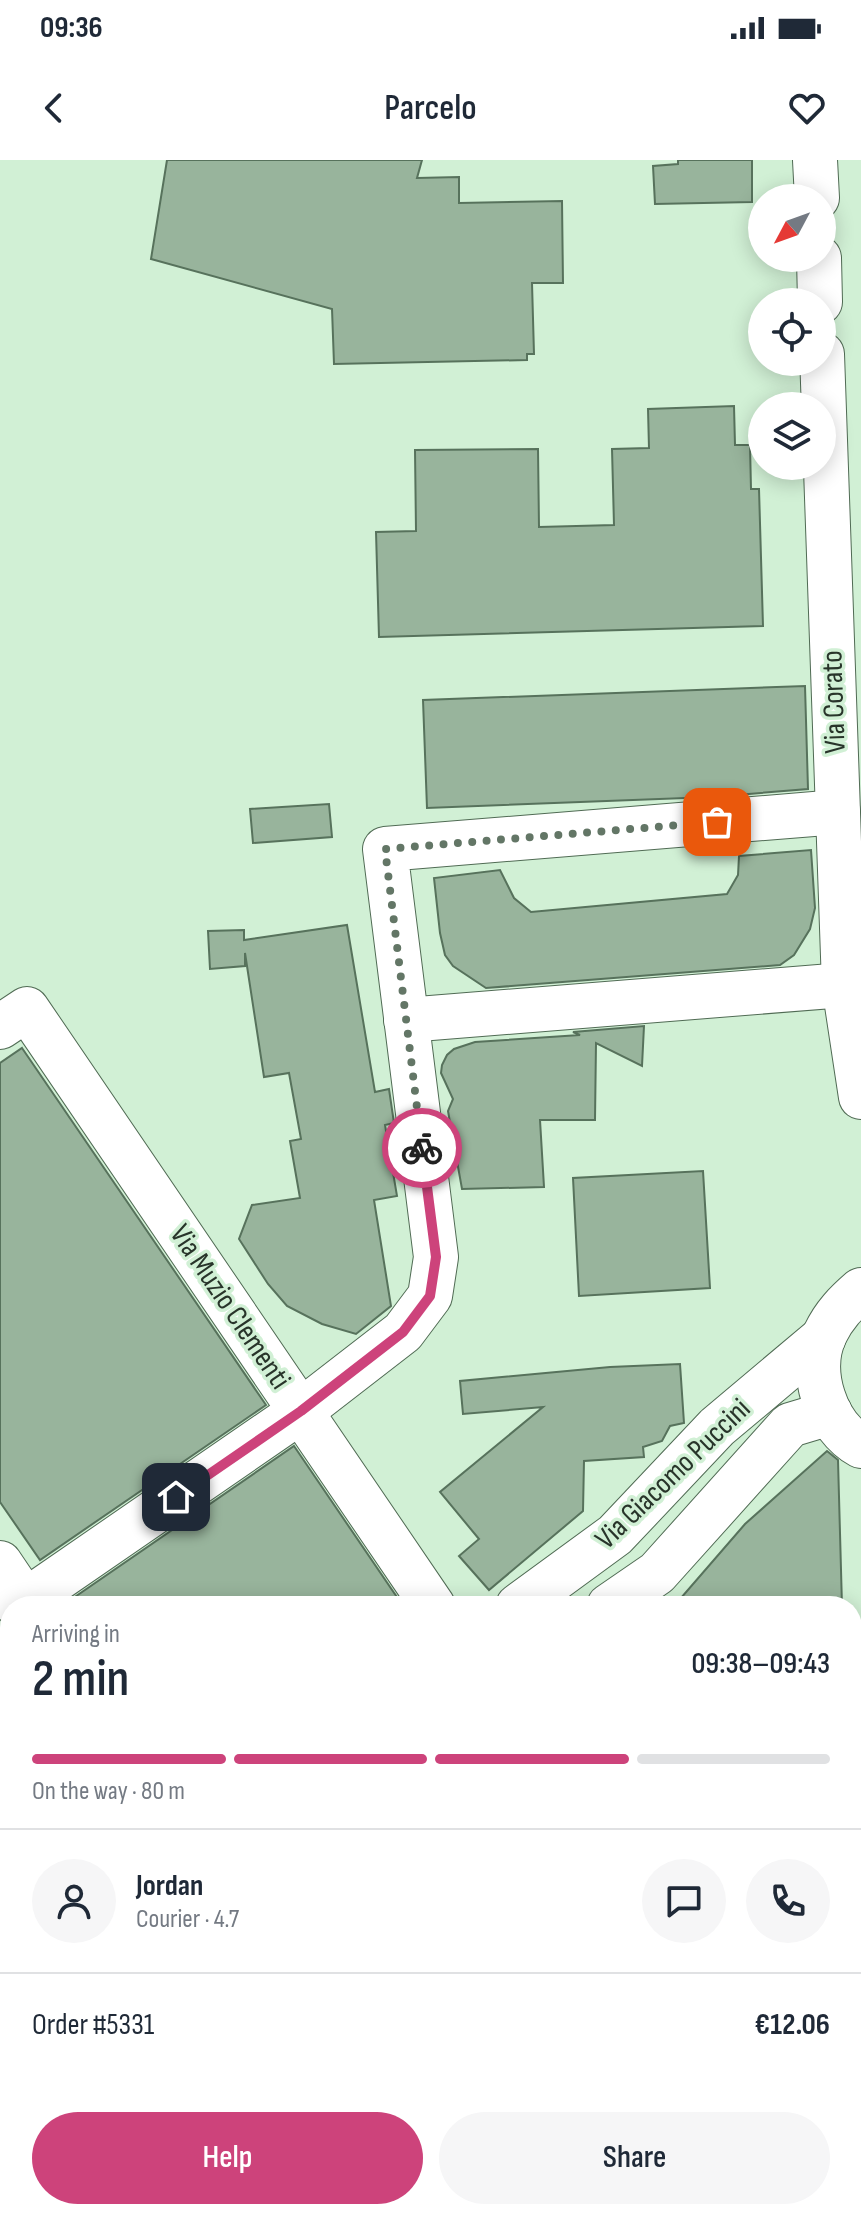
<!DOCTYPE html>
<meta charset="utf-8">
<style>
:root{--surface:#fff;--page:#f6f6f7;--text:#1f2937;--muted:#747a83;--line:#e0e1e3;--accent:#cd437b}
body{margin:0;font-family:"Sofia Sans Condensed",sans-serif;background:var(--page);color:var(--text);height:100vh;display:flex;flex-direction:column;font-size:30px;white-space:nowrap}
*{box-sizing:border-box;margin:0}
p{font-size:26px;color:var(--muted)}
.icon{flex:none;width:44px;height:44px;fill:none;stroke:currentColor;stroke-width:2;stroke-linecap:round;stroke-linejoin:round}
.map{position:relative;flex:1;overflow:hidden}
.panel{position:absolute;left:0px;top:1436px;width:862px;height:624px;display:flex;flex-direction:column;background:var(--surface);border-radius:32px 32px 0 0;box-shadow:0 4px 20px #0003}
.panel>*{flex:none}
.needle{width:52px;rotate:229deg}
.buttons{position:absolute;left:748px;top:24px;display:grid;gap:16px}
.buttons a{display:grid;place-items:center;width:88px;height:88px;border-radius:50%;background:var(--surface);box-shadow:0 4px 20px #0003;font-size:40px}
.pin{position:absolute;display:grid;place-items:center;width:68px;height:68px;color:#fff;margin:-34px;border-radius:16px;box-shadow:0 4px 12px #0006}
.courier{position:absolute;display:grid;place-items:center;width:80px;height:80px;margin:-40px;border:6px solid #cd437b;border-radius:50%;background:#fff;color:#222;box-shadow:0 2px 10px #0007}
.headline em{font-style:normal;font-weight:600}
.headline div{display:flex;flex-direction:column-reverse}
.headline{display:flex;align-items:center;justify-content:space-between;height:136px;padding:0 32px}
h1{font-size:52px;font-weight:600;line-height:60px}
.bar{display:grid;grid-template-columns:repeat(4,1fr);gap:12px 8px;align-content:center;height:96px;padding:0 32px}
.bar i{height:10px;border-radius:6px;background:var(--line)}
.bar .on{background:var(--accent)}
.bar p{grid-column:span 4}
.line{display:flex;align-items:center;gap:20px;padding:0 32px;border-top:2px solid var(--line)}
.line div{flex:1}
.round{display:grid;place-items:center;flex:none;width:84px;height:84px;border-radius:42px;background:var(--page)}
.cta{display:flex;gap:16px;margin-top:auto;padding:16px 32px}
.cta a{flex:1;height:92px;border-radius:48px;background:var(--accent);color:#fff;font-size:32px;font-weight:600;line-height:92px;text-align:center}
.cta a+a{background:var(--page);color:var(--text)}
.status{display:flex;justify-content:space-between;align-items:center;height:56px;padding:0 40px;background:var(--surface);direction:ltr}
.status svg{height:22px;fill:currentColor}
header{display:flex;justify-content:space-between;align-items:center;height:104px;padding:0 32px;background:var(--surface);font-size:36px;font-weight:600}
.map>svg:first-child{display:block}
</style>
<div class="status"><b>09:36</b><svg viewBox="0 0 49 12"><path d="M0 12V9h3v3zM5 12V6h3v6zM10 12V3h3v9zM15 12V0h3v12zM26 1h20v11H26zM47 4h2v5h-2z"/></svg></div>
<header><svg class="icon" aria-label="back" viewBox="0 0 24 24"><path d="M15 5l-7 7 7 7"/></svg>Parcelo<svg class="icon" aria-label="heart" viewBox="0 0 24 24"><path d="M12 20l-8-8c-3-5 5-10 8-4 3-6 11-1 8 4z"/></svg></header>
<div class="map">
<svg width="861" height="2060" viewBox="0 0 861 2060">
<rect width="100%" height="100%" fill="#d1f0d5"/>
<g fill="#98b49c" stroke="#57725c" stroke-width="2">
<path d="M 167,0 L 422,0 L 417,18 L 459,17 L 459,43 L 562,41 L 563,123 L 532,123 L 534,194 L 527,194 L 527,200 L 334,204 L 332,149 L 151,99 Z"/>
<path d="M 678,0 L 752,0 L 752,42 L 655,44 L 653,6 L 678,4 Z"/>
<path d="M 734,246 L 735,285 L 750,285 L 751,329 L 759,329 L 763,466 L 379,477 L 376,372 L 416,371 L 415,290 L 538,289 L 539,367 L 614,365 L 612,289 L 649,288 L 648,249 Z"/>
<path d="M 805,526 L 808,629 L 712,637 L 427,648 L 423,540 Z"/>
<path d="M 329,644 L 332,677 L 253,683 L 250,649 Z"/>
<path d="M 811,690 L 815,748 L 810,769 L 794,795 L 780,805 L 486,828 L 453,806 L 445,795 L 440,773 L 434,718 L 500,710 L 514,738 L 531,752 L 727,734 L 738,715 L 739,696 Z"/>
<path d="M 347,765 L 375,932 L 389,929 L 394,963 L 385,965 L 397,1036 L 374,1040 L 391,1146 L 356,1174 L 322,1164 L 287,1146 L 268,1124 L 239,1079 L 252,1045 L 300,1038 L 290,981 L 301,979 L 289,913 L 264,917 L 245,793 L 245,806 L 210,809 L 208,771 L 244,770 L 244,780 Z"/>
<path d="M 644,866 L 642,906 L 596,883 L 595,960 L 540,960 L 544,1027 L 462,1029 L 448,951 L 453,939 L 441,913 L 442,905 L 447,895 L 454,889 L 475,882 L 580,875 L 573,872 Z"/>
<path d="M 22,888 L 266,1245 L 40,1400 L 0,1342 L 0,903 Z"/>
<path d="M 703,1011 L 710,1128 L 579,1136 L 573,1018 Z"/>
<path d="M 680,1204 L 684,1263 L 670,1266 L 662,1281 L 643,1287 L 644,1297 L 584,1301 L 583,1351 L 489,1430 L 459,1396 L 479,1379 L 440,1332 L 543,1247 L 463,1254 L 460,1221 L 610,1207 Z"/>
<path d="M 294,1286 L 403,1446 L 72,1446 L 69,1441 Z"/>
<path d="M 827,1291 L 838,1300 L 842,1446 L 674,1446 L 745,1364 Z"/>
</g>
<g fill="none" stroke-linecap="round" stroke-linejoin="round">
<defs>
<g id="minor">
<path d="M 406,860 L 844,825"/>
<path d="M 0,867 L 27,849 L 433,1446"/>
<path d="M 0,1403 L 29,1446"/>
<path d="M 18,1446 L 301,1251 L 403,1172 L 430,1136 L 436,1097 L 385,689 L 838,652"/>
<path d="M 852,1711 L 861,1710"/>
<path d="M 852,1993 L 861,1992"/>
<path d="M 0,2026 L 10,2026"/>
<path d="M 471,2050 L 471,2060"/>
</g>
<g id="major">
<path d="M 815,0 L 817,38"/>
<path d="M 819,98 L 820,142"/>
<path d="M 822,194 L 844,825 L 861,937"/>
<path d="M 861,1130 C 846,1143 834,1155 825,1174 C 808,1212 825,1266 861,1286"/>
<path d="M 518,1446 L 615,1375 L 717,1267 L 824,1177"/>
<path d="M 609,1446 L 657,1413 L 790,1265 L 830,1253"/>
<path d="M 0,1811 L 10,1804"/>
<path d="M 0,1860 L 10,1853"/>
</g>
</defs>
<use href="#minor" stroke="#506b54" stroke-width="46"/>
<use href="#major" stroke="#506b54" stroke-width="46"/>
<use href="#minor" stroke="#fff" stroke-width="44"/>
<use href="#major" stroke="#fff" stroke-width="44"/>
</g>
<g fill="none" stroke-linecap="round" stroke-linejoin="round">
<path stroke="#637666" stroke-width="8" stroke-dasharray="0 14.4" d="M 422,988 L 385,689 L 717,662"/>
<path stroke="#cd437b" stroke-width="10" d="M 176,1337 L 301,1251 L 403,1172 L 430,1136 L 436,1097 L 422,988"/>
</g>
<g text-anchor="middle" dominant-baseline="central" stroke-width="7" stroke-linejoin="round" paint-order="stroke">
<g font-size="30" fill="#28342a" stroke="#d1f0d5">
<text transform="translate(834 542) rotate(-92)">Via Corato</text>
<text transform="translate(230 1147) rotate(56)">Via Muzio Clementi</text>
<text transform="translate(673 1314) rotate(-44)">Via Giacomo Puccini</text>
</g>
</g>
</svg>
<div class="buttons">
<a><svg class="needle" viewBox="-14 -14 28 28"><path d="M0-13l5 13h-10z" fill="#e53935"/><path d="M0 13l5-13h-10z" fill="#747a83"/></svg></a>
<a><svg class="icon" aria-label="locate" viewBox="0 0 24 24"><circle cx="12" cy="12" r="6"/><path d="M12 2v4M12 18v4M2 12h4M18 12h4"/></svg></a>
<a><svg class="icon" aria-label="layers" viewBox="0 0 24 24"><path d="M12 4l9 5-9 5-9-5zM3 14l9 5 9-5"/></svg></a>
</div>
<div class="pin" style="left:717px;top:662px;background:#ea580c"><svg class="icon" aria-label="bag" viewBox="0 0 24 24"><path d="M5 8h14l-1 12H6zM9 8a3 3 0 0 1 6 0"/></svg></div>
<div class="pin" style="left:176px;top:1337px;background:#1f2937"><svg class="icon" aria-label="home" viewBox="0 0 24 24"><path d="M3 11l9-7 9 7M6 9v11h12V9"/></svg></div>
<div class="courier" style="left:422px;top:988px"><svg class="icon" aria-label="bike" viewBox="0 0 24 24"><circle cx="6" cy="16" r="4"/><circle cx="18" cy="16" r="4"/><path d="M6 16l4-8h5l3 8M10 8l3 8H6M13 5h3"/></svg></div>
<section class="panel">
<div class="headline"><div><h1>2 min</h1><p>Arriving in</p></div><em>09:38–09:43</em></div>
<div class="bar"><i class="on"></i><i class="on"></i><i class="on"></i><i></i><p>On the way · 80 m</p></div>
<div class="line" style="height:144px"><a class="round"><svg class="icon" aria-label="person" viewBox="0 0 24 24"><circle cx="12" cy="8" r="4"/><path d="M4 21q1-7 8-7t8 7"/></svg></a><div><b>Jordan</b><p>Courier · 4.7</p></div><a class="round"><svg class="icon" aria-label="chat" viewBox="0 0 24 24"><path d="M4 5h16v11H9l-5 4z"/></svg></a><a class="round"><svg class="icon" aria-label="phone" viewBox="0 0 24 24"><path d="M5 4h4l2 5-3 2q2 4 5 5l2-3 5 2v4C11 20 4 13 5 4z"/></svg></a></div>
<div class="line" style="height:104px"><div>Order #5331</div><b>€12.06</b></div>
<div class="cta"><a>Help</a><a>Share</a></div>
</section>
</div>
